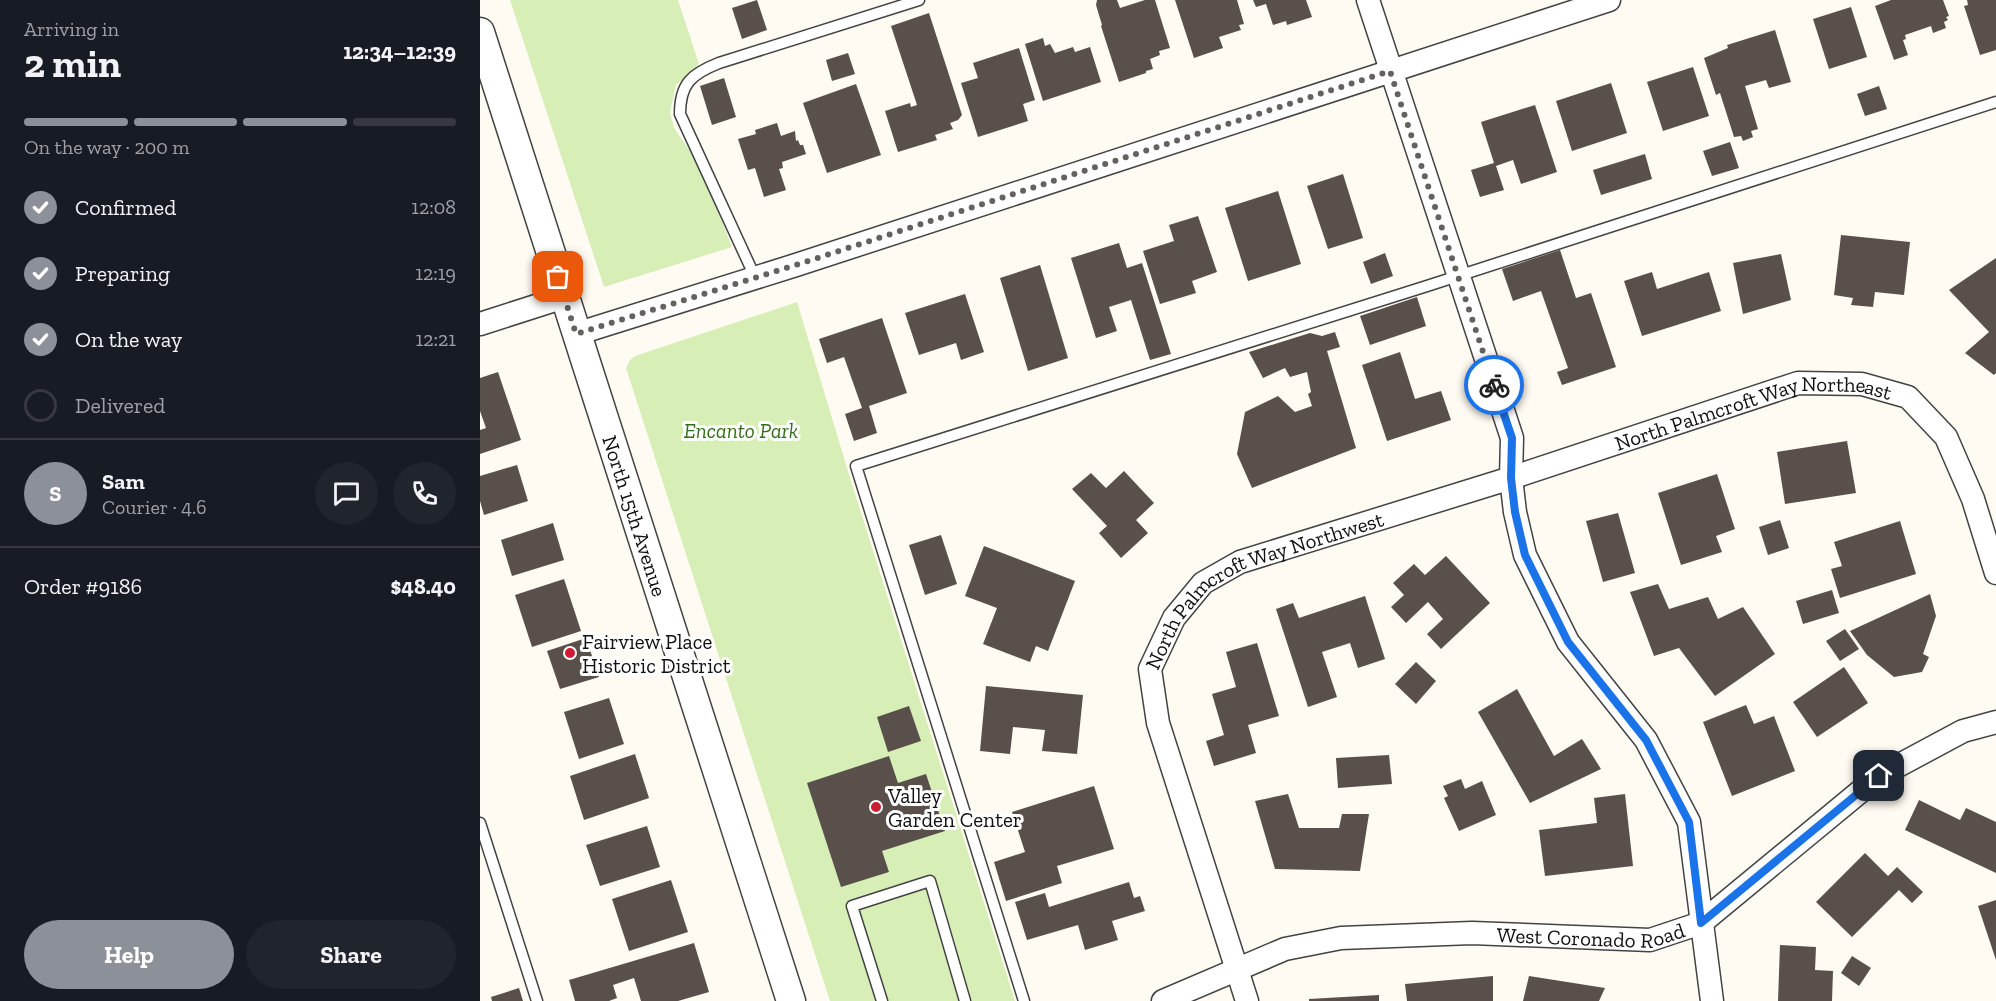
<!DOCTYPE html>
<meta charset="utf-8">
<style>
:root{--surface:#171b24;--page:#20242c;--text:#f1f3f6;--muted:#9ea1a6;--line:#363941;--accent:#8c9099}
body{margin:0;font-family:"Zilla Slab",serif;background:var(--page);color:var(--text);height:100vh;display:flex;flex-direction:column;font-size:22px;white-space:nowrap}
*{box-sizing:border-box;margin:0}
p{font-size:20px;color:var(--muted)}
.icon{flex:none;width:33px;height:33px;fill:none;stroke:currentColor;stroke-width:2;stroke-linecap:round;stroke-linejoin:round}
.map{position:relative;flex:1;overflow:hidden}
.panel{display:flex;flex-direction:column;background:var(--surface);width:480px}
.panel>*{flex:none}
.pin{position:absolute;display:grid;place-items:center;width:51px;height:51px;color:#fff;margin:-26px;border-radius:12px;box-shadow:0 3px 9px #0006}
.courier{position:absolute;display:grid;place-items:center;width:60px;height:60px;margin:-30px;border:4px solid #1a73e8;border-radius:50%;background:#fff;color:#222;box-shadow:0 2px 8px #0007}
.headline em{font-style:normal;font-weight:700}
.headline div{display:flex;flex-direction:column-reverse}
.headline{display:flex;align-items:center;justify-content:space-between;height:102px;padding:0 24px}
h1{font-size:39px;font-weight:700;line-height:45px}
.bar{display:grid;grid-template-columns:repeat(4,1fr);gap:9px 6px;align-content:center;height:72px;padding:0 24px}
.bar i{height:8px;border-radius:4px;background:var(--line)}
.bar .on{background:var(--accent)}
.bar p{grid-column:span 4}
.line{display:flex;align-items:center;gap:15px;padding:0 24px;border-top:2px solid var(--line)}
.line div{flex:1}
.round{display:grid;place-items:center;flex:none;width:63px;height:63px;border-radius:32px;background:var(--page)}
ol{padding:0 24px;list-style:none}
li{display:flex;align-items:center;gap:18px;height:66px}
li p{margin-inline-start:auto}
li .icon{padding:6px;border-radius:50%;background:var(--accent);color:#fff;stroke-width:4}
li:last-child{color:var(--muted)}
li i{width:33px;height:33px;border:3px solid var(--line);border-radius:50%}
.cta{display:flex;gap:12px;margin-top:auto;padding:12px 24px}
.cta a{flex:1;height:69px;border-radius:36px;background:var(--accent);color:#fff;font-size:24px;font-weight:700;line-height:69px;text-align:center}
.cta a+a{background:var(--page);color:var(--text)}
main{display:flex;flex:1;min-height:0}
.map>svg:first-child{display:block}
</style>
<main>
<section class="panel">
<div class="headline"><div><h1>2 min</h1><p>Arriving in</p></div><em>12:34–12:39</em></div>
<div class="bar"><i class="on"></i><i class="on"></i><i class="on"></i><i></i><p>On the way · 200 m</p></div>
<ol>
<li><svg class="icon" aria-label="check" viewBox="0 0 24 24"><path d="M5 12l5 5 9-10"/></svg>Confirmed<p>12:08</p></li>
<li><svg class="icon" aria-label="check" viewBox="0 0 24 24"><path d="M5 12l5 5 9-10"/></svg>Preparing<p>12:19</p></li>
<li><svg class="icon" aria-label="check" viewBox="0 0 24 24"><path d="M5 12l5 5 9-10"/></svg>On the way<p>12:21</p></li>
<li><i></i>Delivered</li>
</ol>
<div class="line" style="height:108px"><b class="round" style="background:var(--accent);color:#fff">S</b><div><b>Sam</b><p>Courier · 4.6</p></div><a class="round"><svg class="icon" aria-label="chat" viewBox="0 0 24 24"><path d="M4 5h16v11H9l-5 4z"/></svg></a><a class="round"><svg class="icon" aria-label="phone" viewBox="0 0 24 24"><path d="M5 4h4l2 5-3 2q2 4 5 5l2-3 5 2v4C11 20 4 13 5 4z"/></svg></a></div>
<div class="line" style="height:78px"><div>Order #9186</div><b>$48.40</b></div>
<div class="cta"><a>Help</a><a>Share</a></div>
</section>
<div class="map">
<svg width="1516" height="1001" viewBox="0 0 1516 1001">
<rect width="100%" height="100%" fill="#fffbf2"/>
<g fill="#d8eeb7">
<path d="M 30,0 L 198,0 L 219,64 L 196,85 L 190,112 L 194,128 L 219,164 L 252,247 L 124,287 Z"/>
<path d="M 317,302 L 371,481 L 535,1001 L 350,1001 L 146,368 L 150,360 L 155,356 Z"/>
</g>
<g fill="#594f4b">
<path d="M 277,0 L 287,30 L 262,39 L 252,8 Z"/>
<path d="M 617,0 L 637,0 L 640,8 L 665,0 L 675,0 L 690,48 L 679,51 L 680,55 L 670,59 L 673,69 L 666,71 L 666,73 L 639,82 L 621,26 L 622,25 L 616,5 Z"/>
<path d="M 695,0 L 757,0 L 764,24 L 759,25 L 761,30 L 739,37 L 743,48 L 714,58 Z"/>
<path d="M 773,0 L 826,0 L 832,17 L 807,25 L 806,21 L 793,25 L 786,4 L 776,7 Z"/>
<path d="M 1411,0 L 1463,0 L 1469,16 L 1466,17 L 1468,20 L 1464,22 L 1466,28 L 1453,33 L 1451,26 L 1425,35 L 1426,39 L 1423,40 L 1428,55 L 1414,60 L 1395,6 Z"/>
<path d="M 1487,0 L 1516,0 L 1516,50 L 1500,55 L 1484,6 L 1488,5 Z"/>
<path d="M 1371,7 L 1387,57 L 1349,69 L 1333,19 Z"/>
<path d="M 449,13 L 482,115 L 478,120 L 470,123 L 473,129 L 455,135 L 457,140 L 418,152 L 405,111 L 430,103 L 431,107 L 437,105 L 411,26 Z"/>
<path d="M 1295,30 L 1311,82 L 1289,88 L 1286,80 L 1265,86 L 1278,129 L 1271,131 L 1273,137 L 1263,141 L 1261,136 L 1254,137 L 1240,93 L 1236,95 L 1224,58 L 1248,48 L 1247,45 Z"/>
<path d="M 563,38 L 565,46 L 570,44 L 575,53 L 593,47 L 595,52 L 610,47 L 621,82 L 563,101 L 545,44 Z"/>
<path d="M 539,48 L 555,100 L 543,104 L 548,121 L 498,137 L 481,83 L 498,78 L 493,63 Z"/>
<path d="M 368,53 L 375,74 L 352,81 L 346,60 Z"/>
<path d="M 1213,67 L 1229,116 L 1183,131 L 1167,82 Z"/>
<path d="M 244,78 L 256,117 L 232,125 L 220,86 Z"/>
<path d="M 1131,83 L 1147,133 L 1092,151 L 1076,101 Z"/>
<path d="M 376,84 L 401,155 L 347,173 L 323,103 Z"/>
<path d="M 1399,86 L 1407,109 L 1385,116 L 1377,94 Z"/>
<path d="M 1055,105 L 1077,172 L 1041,184 L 1033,160 L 1016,166 L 1024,190 L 1000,197 L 991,170 L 1014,163 L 1001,122 Z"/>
<path d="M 297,123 L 301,136 L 315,131 L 316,141 L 318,140 L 320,145 L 323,145 L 326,154 L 302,162 L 303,168 L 299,169 L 306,190 L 284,197 L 275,168 L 268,170 L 258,139 L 276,134 L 275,130 Z"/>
<path d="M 1250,142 L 1259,168 L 1232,176 L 1223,151 Z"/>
<path d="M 1165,154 L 1172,179 L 1121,195 L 1113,170 Z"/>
<path d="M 863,174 L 883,238 L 848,249 L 827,186 Z"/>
<path d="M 798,191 L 821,264 L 768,281 L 745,208 Z"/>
<path d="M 718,216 L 737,272 L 712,281 L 716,293 L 680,304 L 663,251 L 694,241 L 689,225 Z"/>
<path d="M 1361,235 L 1430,242 L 1424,295 L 1395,292 L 1393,307 L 1371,305 L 1373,298 L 1354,295 Z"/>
<path d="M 639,243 L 647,268 L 662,263 L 691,354 L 670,360 L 651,300 L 629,307 L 637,331 L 616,338 L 591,258 Z"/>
<path d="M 1080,250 L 1096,298 L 1111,293 L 1136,367 L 1082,385 L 1077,372 L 1088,368 L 1061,291 L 1033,301 L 1022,269 Z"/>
<path d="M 905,253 L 913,276 L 891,284 L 883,262 Z"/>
<path d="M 1301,254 L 1311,300 L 1263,314 L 1253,263 Z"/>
<path d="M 1516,258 L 1516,373 L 1514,375 L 1485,353 L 1509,332 L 1469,290 Z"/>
<path d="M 560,265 L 588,358 L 548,371 L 520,278 Z"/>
<path d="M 1172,272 L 1177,289 L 1229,272 L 1241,311 L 1162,336 L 1144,281 Z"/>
<path d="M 485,294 L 504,352 L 481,360 L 476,343 L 439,355 L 425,313 Z"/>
<path d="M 937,297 L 946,326 L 890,345 L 880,316 Z"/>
<path d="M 402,318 L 427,393 L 389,406 L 397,433 L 374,441 L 365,414 L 382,408 L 364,357 L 347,363 L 339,339 Z"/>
<path d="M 855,332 L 860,347 L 847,351 L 876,448 L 772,488 L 757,454 L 765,412 L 798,396 L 815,412 L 832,406 L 828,394 L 831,392 L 827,372 L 810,377 L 805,368 L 783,378 L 769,352 L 830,333 L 842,336 Z"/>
<path d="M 920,352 L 935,399 L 961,391 L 971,420 L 907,441 L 882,365 Z"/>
<path d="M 18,372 L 41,440 L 0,454 L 0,430 L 6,428 L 0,411 L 0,378 Z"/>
<path d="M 1367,441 L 1376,493 L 1305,504 L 1297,452 Z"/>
<path d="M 37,465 L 48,501 L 4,515 L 0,501 L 0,476 Z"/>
<path d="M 644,471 L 674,503 L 656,520 L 668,533 L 641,558 L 619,533 L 627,526 L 592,489 L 611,473 L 626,488 Z"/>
<path d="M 1237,474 L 1255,529 L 1236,536 L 1242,552 L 1201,565 L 1178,493 Z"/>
<path d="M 1138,513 L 1155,573 L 1123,582 L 1106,521 Z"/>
<path d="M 1300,520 L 1309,548 L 1288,555 L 1279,527 Z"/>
<path d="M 1420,521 L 1436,574 L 1360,598 L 1351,569 L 1362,566 L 1354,542 Z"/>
<path d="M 73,523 L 84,560 L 32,576 L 21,540 Z"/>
<path d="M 461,535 L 477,584 L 445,595 L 429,545 Z"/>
<path d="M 504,546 L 595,581 L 568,651 L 556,646 L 550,662 L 503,644 L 517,608 L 485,596 Z"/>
<path d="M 966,556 L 1010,603 L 961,649 L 947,634 L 963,619 L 948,602 L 926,623 L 911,607 L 924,595 L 913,583 L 934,564 L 945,575 Z"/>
<path d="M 84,579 L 101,631 L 52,647 L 35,595 Z"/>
<path d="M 1178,584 L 1189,609 L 1228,597 L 1238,619 L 1263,607 L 1295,654 L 1235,696 L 1199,648 L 1174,656 L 1150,592 Z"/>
<path d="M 1352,590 L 1359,613 L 1323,624 L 1316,601 Z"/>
<path d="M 1450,594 L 1456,616 L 1443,654 L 1449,657 L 1442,672 L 1414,677 L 1387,655 L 1370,631 Z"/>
<path d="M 885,596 L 905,659 L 878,668 L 870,643 L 842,652 L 857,697 L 828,707 L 796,609 L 813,603 L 819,618 Z"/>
<path d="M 1365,629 L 1379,649 L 1360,661 L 1346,641 Z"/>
<path d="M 106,638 L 119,677 L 80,689 L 67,651 Z"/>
<path d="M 777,643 L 799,716 L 768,725 L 776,753 L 734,766 L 726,741 L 744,735 L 732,694 L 756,687 L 746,652 Z"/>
<path d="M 936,662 L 956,681 L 936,704 L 915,684 Z"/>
<path d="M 1364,667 L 1388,703 L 1337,737 L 1313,702 Z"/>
<path d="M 506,686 L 603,695 L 597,754 L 562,751 L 565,730 L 533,727 L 530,754 L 500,751 Z"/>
<path d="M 1037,689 L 1074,756 L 1102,739 L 1121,769 L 1050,803 L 998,712 Z"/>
<path d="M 129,698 L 144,744 L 99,759 L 84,712 Z"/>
<path d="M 1266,705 L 1274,724 L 1294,716 L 1315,771 L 1252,796 L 1223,722 Z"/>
<path d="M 429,706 L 441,741 L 408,752 L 397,717 Z"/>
<path d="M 155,754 L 169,798 L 104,820 L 90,776 Z"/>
<path d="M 909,755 L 912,784 L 858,788 L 856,758 Z"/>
<path d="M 409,756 L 418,783 L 446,774 L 465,831 L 402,851 L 409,872 L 361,887 L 327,783 Z"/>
<path d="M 981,779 L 985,789 L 1002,781 L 1016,815 L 979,831 L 964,798 L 968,796 L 963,786 Z"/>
<path d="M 614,786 L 634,849 L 577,866 L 582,883 L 526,901 L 514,862 L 545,852 L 532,812 Z"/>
<path d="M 808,794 L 819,828 L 859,828 L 862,814 L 889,814 L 880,871 L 795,869 L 775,801 Z"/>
<path d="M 1145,794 L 1153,866 L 1065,876 L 1059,830 L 1117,823 L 1114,798 Z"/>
<path d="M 1439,800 L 1480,820 L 1486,808 L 1516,822 L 1516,873 L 1425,830 Z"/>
<path d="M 167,826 L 180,867 L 120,886 L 106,845 Z"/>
<path d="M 1385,853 L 1408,876 L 1417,867 L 1443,892 L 1432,903 L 1419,890 L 1372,937 L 1336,902 Z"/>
<path d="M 191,880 L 208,932 L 149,951 L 132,899 Z"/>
<path d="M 649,882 L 654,898 L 660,896 L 665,911 L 632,921 L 638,940 L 605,950 L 598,925 L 547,940 L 535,902 L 565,893 L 569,907 Z"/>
<path d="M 1516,900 L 1516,960 L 1498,906 Z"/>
<path d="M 214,943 L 229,992 L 198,1001 L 161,1001 L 154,978 L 133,985 L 137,998 L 129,1001 L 95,1001 L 89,980 Z"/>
<path d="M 1300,945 L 1336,947 L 1335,970 L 1353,971 L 1352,1001 L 1298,1001 Z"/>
<path d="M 1372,956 L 1391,968 L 1379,986 L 1361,973 Z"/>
<path d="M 1013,976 L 1013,1001 L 927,1001 L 925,984 Z"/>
<path d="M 1049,976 L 1125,988 L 1119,1001 L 1043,1001 Z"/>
<path d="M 39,988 L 43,1001 L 12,1001 L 11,997 Z"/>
<path d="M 899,995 L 899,1001 L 829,1001 L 829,999 Z"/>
</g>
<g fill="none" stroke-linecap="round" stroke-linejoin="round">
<defs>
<g id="service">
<path d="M 275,277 L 200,114 C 200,84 211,74 239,63 L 439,0"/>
<path d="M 0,823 L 57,1001"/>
<path d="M 402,1001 L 372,906 L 450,881 L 485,1001"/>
<path d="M 544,1001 L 376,466 L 947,286 L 1516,102"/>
</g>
<g id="minor">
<path d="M 888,0 L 1032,438 L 1031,478 L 1035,512 L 1045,555 L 1088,642 L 1166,740 L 1209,822 L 1232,1001"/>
<path d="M 0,324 L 84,297"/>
<path d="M 96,334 L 316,265 L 1129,0"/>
<path id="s1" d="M 683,1001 L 805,949 L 861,938 L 992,933 L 1170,940 L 1221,923 L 1399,776 L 1483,731 L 1516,722"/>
<path id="s2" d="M 767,1001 L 678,723 L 670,669 L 694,618 L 723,583 L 760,562 L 1031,478 L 1318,383 L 1382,384 L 1428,397 L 1466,437 L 1493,499 L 1516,573"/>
</g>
<g id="tertiary">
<path id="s3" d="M 0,32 L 311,1001"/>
</g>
</defs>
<use href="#service" stroke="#434343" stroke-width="13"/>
<use href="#minor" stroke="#434343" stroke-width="25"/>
<use href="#tertiary" stroke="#434343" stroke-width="31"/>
<use href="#service" stroke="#fff" stroke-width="10"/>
<use href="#minor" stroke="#fff" stroke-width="22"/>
<use href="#tertiary" stroke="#fff" stroke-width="28"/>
</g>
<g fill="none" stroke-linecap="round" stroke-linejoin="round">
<path stroke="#64625f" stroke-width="6" stroke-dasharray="0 10.8" d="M 78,277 L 96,334 L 316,265 L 910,71 L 1014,385"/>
<path stroke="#1a73e8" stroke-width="8" d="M 1014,385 L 1032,438 L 1031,478 L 1035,512 L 1045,555 L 1088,642 L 1166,740 L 1209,822 L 1221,923 L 1399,776"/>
</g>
<g fill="#cc1b33" stroke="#fff" stroke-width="2">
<circle cx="90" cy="653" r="6"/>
<circle cx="396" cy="807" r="6"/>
</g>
<g text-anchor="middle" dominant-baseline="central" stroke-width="6" stroke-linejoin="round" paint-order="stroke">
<g font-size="21" fill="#101010" stroke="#fff">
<text stroke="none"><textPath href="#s2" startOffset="1028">North Palmcroft Way Northeast</textPath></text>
<text stroke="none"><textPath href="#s3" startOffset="508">North 15th Avenue</textPath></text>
<text stroke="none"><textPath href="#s2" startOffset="494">North Palmcroft Way Northwest</textPath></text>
<text stroke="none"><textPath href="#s1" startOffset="440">West Coronado Road</textPath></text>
</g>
<g font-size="21" font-style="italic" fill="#326e19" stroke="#fff">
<text x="261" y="430">Encanto Park</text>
</g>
<g font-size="21" fill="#101010" stroke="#fff" text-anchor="start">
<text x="102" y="641">Fairview Place<tspan x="102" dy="24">Historic District</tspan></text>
<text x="408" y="795">Valley<tspan x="408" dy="24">Garden Center</tspan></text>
</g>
</g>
</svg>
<div class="pin" style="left:78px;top:277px;background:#ea580c"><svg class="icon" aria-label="bag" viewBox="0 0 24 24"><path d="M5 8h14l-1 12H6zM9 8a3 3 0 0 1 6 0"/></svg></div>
<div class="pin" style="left:1399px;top:776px;background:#1f2937"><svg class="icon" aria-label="home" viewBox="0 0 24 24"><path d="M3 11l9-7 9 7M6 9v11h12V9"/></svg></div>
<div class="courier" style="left:1014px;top:385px"><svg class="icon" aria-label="bike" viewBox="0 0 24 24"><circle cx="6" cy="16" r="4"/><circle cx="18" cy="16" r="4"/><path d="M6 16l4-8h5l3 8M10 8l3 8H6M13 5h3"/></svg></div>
</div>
</main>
